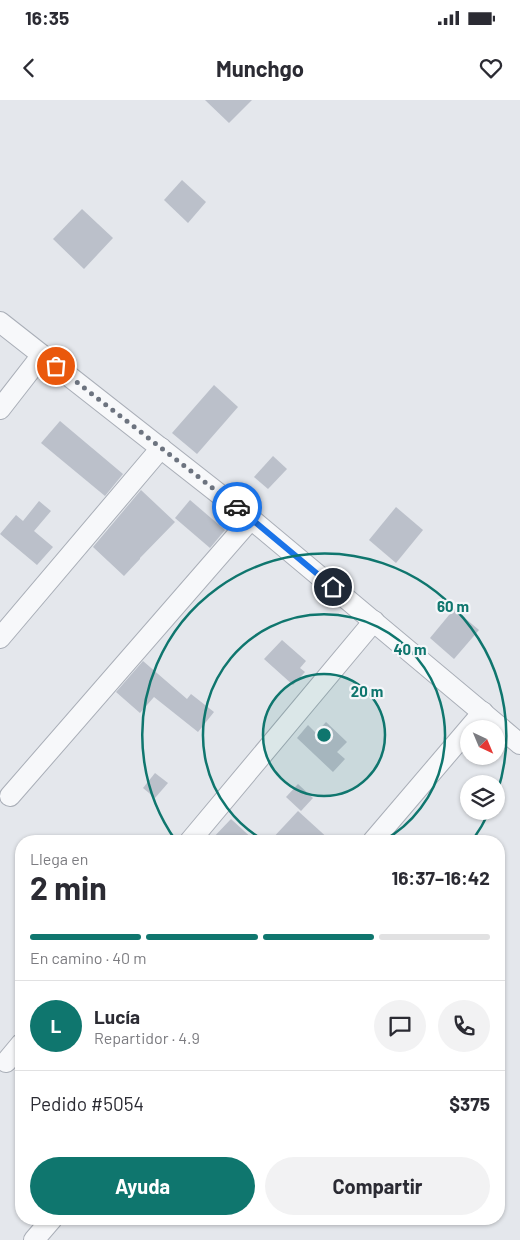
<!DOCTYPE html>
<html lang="es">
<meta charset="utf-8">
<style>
:root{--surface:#fff;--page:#f2f2f3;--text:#2b2b33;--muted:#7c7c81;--line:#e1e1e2;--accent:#0f766e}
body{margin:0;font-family:Barlow,sans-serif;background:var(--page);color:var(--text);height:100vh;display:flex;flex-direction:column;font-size:19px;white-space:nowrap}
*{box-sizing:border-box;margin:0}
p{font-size:16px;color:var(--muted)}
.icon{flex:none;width:28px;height:28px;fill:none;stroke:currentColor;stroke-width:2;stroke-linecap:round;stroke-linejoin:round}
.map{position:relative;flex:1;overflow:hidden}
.drawer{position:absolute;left:15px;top:735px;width:490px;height:390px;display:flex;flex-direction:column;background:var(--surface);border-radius:20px;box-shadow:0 1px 4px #0004}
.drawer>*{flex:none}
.needle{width:32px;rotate:136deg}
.fabs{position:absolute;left:460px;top:620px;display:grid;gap:10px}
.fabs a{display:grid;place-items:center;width:45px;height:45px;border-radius:50%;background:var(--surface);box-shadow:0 1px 4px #0004;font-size:25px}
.pin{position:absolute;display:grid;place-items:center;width:42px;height:42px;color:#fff;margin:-21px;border:2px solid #fff;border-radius:50%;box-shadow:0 1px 5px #0007}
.courier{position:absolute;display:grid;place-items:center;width:50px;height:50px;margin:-25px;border:4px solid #1a73e8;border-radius:50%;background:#fff;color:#222;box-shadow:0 1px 6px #0007}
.head em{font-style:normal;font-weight:700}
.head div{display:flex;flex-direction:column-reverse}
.head{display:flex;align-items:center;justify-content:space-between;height:85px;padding:0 15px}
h1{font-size:32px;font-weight:700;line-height:38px}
.bar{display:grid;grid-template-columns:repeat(4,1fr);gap:8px 5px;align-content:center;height:60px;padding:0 15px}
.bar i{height:6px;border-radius:4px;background:var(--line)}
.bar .on{background:var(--accent)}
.bar p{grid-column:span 4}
.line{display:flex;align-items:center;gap:12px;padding:0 15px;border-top:1px solid var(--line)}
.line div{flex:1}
.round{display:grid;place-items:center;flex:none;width:52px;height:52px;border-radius:26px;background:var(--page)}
.button{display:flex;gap:10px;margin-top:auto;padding:10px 15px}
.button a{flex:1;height:58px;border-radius:30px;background:var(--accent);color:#fff;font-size:20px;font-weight:700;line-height:58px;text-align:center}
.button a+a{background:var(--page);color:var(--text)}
.status{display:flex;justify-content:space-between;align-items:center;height:35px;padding:0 25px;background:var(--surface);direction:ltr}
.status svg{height:14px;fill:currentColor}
header{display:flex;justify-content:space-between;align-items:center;height:65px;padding:0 15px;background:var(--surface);font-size:22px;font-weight:700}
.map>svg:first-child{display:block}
</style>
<div class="status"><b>16:35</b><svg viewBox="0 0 49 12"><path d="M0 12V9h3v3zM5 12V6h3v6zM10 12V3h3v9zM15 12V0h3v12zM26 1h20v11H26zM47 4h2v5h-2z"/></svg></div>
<header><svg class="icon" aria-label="back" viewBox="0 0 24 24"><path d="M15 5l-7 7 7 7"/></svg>Munchgo<svg class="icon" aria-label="heart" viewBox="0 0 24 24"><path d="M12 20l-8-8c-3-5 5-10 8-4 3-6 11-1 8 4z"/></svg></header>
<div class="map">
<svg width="520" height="1140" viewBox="0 0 520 1140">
<rect width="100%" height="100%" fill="#e4e7ec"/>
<g fill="#bbc0ca">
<path d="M 205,0 L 252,0 L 229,23 Z"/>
<path d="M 182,80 L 206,102 L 188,123 L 164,100 Z"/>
<path d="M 82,109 L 113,138 L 84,169 L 53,139 Z"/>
<path d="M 214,285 L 238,307 L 197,354 L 172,333 Z"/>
<path d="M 60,321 L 123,374 L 105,396 L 41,343 Z"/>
<path d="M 273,356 L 287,369 L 268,389 L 254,377 Z"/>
<path d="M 141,390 L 175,422 L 140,458 L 140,459 L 124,476 L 93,447 Z"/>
<path d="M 190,400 L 225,430 L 210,448 L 175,418 Z"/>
<path d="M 39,401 L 51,411 L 34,431 L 53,447 L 37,465 L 0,434 L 16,415 L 23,421 Z"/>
<path d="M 396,407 L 423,430 L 396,463 L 369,440 Z"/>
<path d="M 454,509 L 479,530 L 454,559 L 430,538 Z"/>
<path d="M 282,540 L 306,561 L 300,568 L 305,572 L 293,585 L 264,559 Z"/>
<path d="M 143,561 L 187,599 L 191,594 L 214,612 L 198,632 L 154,597 L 140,613 L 116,592 Z"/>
<path d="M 326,622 L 347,642 L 337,652 L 345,659 L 333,672 L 297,638 L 308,625 L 316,633 Z"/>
<path d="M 155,673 L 168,683 L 155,698 L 143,688 Z"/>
<path d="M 298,684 L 313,698 L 301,711 L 286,697 Z"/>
<path d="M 298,711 L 331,741 L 270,741 Z"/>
<path d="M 231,719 L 255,741 L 210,741 Z"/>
</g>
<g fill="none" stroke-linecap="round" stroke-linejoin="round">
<defs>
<g id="minor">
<path d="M 0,222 L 251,419 L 520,644"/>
<path d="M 0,309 L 42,255"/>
<path d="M 0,538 L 161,348"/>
<path d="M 10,696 L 251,419"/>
<path d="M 190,741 L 374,521"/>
<path d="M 373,741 L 483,612"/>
<path d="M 6,962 L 21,944"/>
<path d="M 34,1140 L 52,1119"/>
</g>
</defs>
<use href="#minor" stroke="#a9aeb7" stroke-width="22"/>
<use href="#minor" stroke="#f7f8fa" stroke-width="20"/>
</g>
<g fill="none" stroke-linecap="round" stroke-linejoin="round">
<path stroke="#6c737f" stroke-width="5" stroke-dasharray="0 9" d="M 56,266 L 237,407"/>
<path stroke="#1a73e8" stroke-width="6" d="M 237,407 L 333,487"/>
</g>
<circle cx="324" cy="635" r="61" fill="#0f766e" fill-opacity=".12"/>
<g fill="none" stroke="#0f766e" stroke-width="2.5">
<circle cx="324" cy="635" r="61"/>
<path d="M265 741A121 121 0 1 1 383 741"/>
<path d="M489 712A182 182 0 0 1 472 741M176 741A182 182 0 1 1 497 693"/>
</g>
<circle cx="324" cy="635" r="8" fill="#0f766e" stroke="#f4f6f9" stroke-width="2.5"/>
<g font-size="15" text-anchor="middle" font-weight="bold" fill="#0f766e" stroke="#f4f6f9" stroke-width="4.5" stroke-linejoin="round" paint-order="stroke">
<text x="453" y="512">60 m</text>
<text x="410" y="555">40 m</text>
<text x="367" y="597">20 m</text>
</g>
</svg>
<div class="fabs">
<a><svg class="needle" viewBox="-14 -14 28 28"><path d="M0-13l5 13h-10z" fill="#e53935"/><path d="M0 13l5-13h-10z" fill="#7c7c81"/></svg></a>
<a><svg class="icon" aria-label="layers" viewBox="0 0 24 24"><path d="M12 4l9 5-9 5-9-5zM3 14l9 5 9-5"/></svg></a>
</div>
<div class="pin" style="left:56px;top:266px;background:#ea580c"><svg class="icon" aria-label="bag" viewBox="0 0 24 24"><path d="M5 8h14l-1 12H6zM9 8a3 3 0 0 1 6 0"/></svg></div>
<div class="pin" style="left:333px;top:487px;background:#1f2937"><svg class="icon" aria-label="home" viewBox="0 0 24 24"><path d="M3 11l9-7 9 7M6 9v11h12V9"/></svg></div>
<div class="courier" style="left:237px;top:407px"><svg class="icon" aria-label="car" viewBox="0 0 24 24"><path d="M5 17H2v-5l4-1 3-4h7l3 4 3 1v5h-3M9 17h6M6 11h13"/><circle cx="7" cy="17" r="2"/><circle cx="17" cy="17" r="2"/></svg></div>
<section class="drawer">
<div class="head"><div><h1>2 min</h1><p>Llega en</p></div><em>16:37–16:42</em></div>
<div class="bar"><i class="on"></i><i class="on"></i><i class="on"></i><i></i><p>En camino · 40 m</p></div>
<div class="line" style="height:90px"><b class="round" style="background:var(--accent);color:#fff">L</b><div><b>Lucía</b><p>Repartidor · 4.9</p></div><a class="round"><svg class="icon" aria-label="chat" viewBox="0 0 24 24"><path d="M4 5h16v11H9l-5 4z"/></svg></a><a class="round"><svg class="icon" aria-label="phone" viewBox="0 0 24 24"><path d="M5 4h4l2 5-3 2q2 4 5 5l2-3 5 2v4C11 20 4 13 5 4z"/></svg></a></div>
<div class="line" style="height:65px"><div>Pedido #5054</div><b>$375</b></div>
<div class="button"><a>Ayuda</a><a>Compartir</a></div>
</section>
</div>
